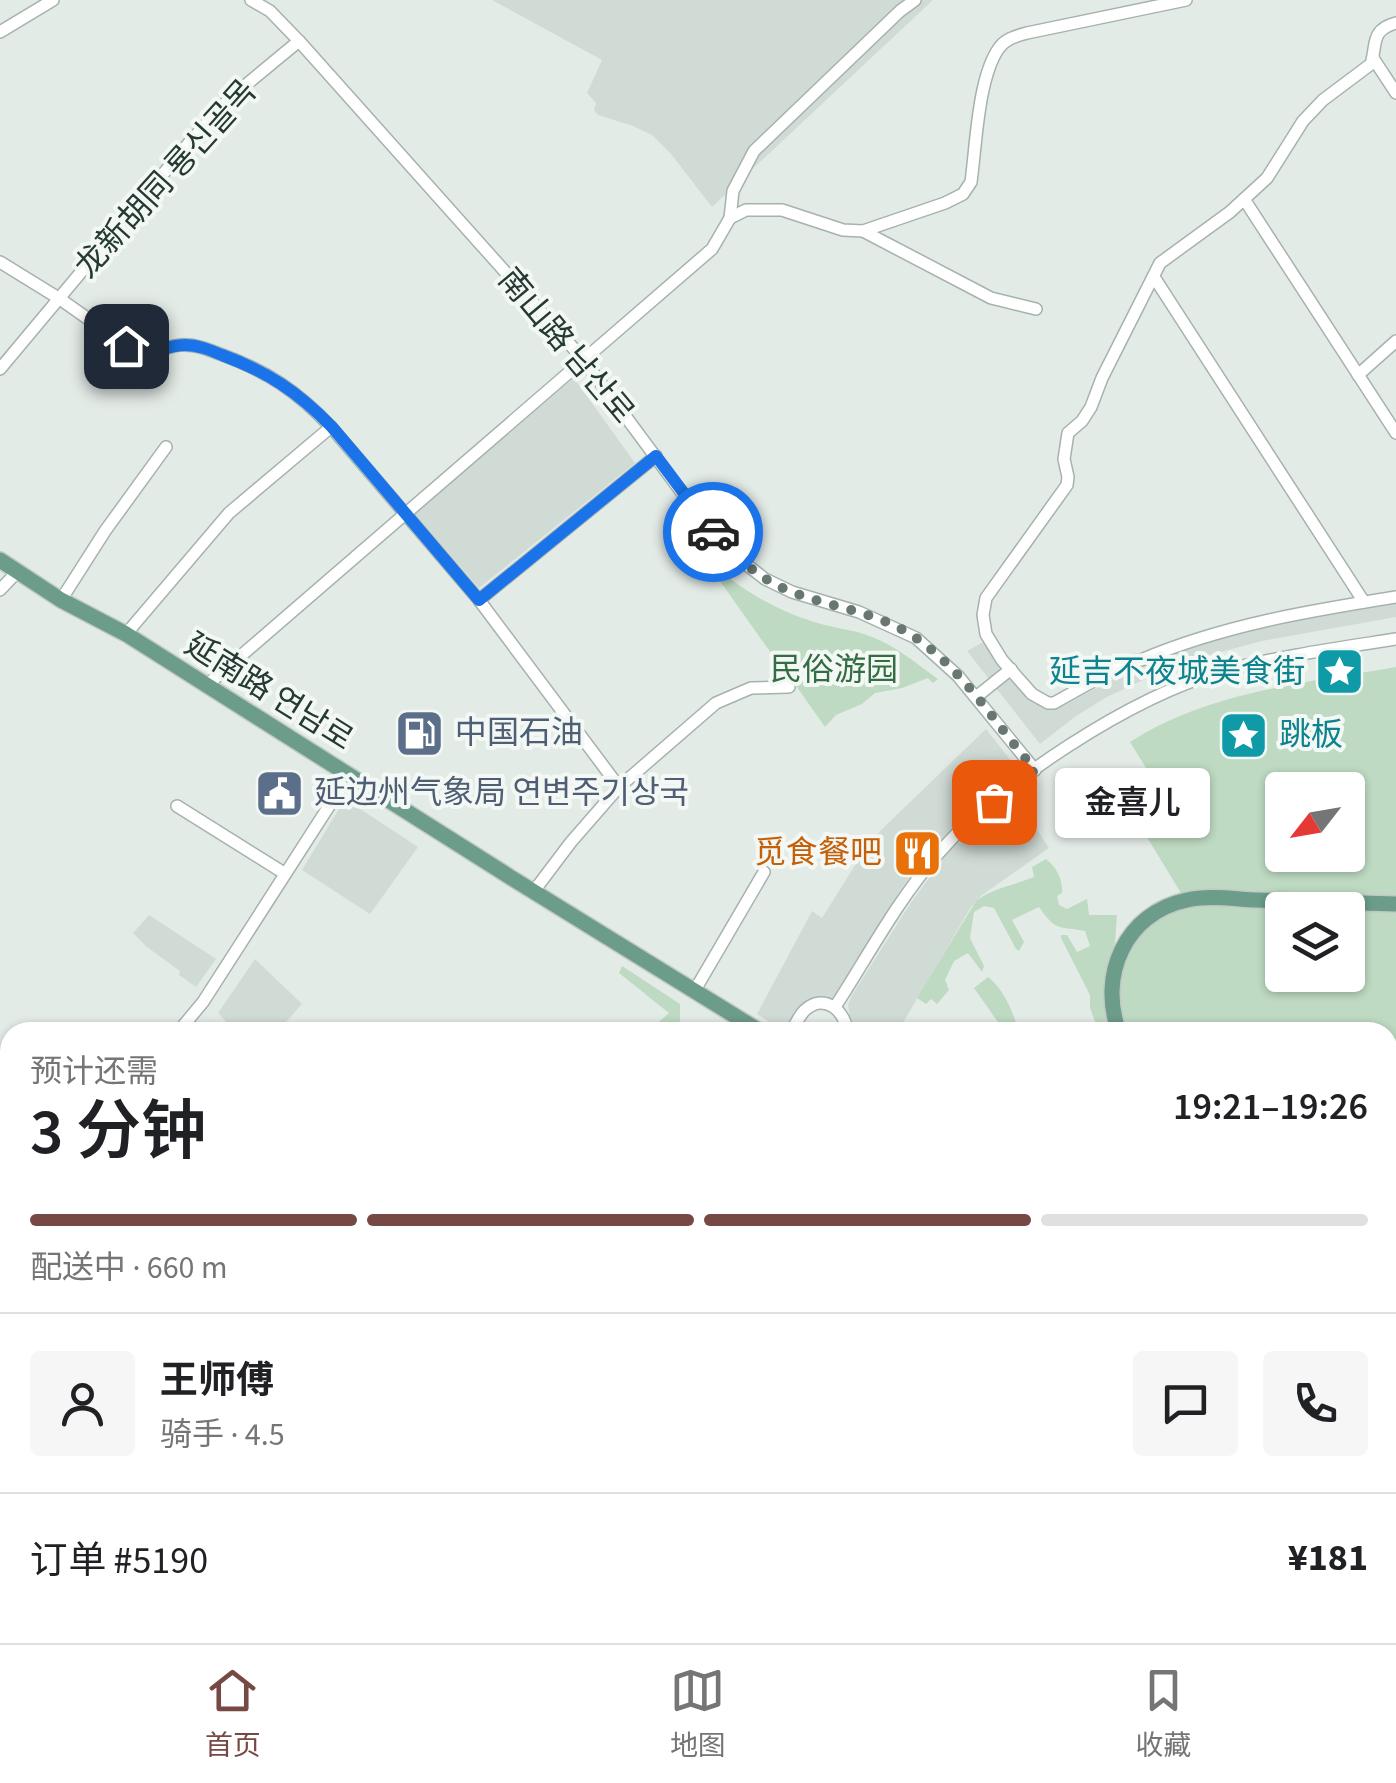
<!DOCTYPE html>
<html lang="zh">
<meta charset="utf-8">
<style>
:root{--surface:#fff;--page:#f6f6f6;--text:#202124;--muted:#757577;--line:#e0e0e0;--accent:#774944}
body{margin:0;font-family:"Source Sans 3","Noto Sans SC","Noto Sans KR",sans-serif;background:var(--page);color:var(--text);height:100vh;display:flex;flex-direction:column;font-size:38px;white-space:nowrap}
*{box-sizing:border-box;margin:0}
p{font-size:32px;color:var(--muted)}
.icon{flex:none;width:55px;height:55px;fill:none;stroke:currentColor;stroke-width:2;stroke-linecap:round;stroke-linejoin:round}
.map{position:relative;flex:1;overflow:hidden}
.details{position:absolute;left:0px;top:1022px;width:1398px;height:622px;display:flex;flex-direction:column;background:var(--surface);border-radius:30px 30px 0 0;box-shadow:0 2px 8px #0004}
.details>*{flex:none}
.needle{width:65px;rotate:239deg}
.buttons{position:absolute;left:1265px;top:772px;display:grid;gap:20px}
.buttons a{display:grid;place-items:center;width:100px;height:100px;border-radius:10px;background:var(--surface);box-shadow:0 2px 8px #0004;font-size:50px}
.pin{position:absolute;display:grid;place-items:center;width:85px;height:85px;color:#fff;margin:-42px;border-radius:20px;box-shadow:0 5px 15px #0006}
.courier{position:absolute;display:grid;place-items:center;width:100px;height:100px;margin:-50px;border:8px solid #1a73e8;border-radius:50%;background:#fff;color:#222;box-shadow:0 2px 12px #0007}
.bubble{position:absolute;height:70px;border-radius:10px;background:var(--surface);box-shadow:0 2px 8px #0004;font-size:32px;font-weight:600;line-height:70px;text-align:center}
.summary em{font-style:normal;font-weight:600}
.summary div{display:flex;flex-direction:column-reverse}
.summary{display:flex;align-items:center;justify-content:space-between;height:170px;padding:0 30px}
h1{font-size:65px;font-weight:600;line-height:75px}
.bar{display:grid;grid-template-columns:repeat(4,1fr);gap:15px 10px;align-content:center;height:120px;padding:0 30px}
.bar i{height:12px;border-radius:8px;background:var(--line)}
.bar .on{background:var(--accent)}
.bar p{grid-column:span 4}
.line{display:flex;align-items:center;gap:25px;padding:0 30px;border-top:2px solid var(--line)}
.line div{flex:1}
.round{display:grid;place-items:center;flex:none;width:105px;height:105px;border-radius:10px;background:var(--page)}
.menu{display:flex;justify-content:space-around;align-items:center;height:140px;border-top:2px solid var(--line);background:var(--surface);font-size:28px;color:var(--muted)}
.menu a{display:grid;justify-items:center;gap:5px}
.menu .on{color:var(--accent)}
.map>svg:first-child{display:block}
</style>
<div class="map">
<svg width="1396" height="1643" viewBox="0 0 1396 1643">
<rect width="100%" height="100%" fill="#e3ebe7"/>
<g fill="#d1dbd5">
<path d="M 492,0 L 933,0 L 712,207 L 671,154 L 652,135 L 633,126 L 598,115 L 594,110 L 596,103 L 587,93 L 602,60 Z"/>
<path d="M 574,378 L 635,463 L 479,588 L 412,512 Z"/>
<path d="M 1396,597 L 1396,617 L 1262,641 L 1179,663 L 1107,697 L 1076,716 L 1040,744 L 967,651 L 985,641 L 1034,702 L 1045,708 L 1054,708 L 1063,706 L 1142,663 L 1199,640 Z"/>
<path d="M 986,729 L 1020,772 L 962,818 L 915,870 L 899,892 L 833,998 L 786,1029 L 780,1029 L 757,1014 L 812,911 L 822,918 L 864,851 L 881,830 Z"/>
<path d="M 1015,796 L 1049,848 L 982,895 L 971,907 L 900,1028 L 905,1032 L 852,1032 L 848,1005 L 852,995 L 910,904 L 945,856 L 973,829 Z"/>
<path d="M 345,799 L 418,847 L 370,914 L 302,870 Z"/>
<path d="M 149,915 L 216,959 L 196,987 L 179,975 L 180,971 L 147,947 L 133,933 Z"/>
<path d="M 255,959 L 302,1004 L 277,1032 L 236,1032 L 218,1013 Z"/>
<path d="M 10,1157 L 10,1635 L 211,1635 L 216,1643 L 5,1643 L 0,1636 L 0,1188 L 4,1185 L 0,1179 L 0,1159 Z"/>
</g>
<g fill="#bedac2" fill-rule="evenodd">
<path d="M 703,557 C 735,585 770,608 811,621 C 830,628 853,629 872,637 C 896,646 917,664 938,679 L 933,683 L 928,678 L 902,688 L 875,693 L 862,704 L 836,715 L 825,727 L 794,683 L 769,681 L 783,670 Z"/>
<path d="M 1396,667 L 1396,899 L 1231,891 L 1184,898 L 1142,829 L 1172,810 L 1130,742 C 1210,691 1305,683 1396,667 ZM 1282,790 L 1348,790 L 1348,855 L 1282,855 Z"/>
<path d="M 1046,859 C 1056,867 1063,879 1062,893 L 1057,896 L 1059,905 L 1067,909 L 1087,899 L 1089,915 L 1117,915 L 1115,942 L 1107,972 L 1113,1032 L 1099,1032 L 1090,1008 L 1090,995 L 1061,938 L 1061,935 L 1067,935 L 1077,952 L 1090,946 L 1085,931 C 1059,926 1056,932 1039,907 L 1012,920 L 1024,942 L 1019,951 L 1016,949 L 994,908 L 984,906 L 974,912 L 970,938 L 984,966 L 982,972 L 968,953 L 954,961 L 945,980 L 949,990 L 937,1004 L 931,999 L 926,1004 L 917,998 L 976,901 C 993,888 1015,885 1034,877 L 1032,867 Z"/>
<path d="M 1209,902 L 1396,911 L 1396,1643 L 1265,1643 L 1260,1635 L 1388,1635 L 1388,1032 L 1124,1032 L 1115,989 L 1131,938 L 1166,912 ZM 1282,910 L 1348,910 L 1348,975 L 1282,975 Z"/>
<path d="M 622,966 L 680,1004 L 680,1022 L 670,1032 L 648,1032 L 669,1013 L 619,973 Z"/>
<path d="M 988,977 C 1005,990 1013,1013 1019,1032 L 1002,1032 L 1000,1025 L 974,988 Z"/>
</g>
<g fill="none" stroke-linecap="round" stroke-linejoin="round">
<defs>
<g id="minor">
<path d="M 251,0 L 270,11 L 299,41 L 583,359 L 703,521 L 734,555 L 765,579 L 792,592 L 859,612 L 916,638 L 958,676 L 1035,770"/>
<path d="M 1396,23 C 1370,30 1377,45 1371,64 L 1323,100 L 1303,121 L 1267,178 L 1230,212 L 1160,263 L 1102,378 L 1091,407 L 1082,421 L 1068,433 L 1064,459 L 1068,477 L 1067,485 L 986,598 L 983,615 L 986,634 L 1002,660 L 1032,694 L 1048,703 L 1054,703 L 1129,661 L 1141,660 C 1223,625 1309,611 1396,597"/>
<path d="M 0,32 L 53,0"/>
<path d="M 1373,58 L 1396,93"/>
<path d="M 1244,199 L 1396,433"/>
<path d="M 730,218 L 746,210 L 782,210 L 843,230 L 863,231 L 945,203 L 963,194 L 971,182 C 976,146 978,77 999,48 C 1006,38 1017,36 1027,33 L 1186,0"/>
<path d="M 863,231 L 991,298 L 1036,309"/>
<path d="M 0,262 L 60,299 L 135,352 C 152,356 165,346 181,345 C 195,344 207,349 220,354 C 267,371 297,391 331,427 L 479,600 L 619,787"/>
<path d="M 1154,277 L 1364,602"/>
<path d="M 0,369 L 189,143 L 230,98 L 299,41"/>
<path d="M 1358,375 L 1396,341"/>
<path d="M 0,590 L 18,571"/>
<path d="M 61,600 L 105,531 L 166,447"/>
<path d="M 479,600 L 656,456"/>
<path d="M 126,634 L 229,513 L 331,427"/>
<path d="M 207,685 L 712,249 L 730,218 L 733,191 L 754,151 L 900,11 L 915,0"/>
<path d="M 976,697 L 1011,669"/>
<path d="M 177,806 L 284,873"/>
<path d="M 534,891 L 571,842 L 619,787 L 716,703 L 751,688 L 789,687"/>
<path d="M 695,990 L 764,872"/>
<path d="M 835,1007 C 868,956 897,901 937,855 C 1000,782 1131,697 1223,671 C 1280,656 1339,648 1396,639"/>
<path d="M 178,1032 L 203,1002 L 349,775"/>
<path d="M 791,1032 C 795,1025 799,1016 805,1010 C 825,992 846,1012 847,1032"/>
<path d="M 0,1150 L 10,1147"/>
<path d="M 349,1643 L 358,1635"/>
</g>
<g id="major">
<path d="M 0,560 L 61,600 L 126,634 L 510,877 L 761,1032"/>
<path d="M 1119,1032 C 1098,976 1125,913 1187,900 C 1209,895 1234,899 1257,900 C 1303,901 1350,903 1396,904"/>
</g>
</defs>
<use href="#minor" stroke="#a6b2ad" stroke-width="14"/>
<use href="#major" stroke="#c2c8c6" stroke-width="18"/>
<use href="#minor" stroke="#fff" stroke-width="11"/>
<use href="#major" stroke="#6c9c8a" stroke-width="15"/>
<g stroke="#5f766d" stroke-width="2.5" stroke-dasharray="20 10" stroke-linecap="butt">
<path d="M 0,1552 L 10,1568"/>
<path d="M 52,1635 L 57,1643"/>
</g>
</g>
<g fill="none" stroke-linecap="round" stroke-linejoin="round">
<path stroke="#687871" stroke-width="10" stroke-dasharray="0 18" d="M 713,532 C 736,557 760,580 792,592 C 833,608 879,612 916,638 C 965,672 997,726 1035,770 L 994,802"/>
<path stroke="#1a73e8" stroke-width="12" d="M 126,346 C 149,361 161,345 185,345 C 198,345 210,350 222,355 C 268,372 298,392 332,427 L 479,600 L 656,456 L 713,532"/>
</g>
<defs>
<symbol id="sight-square" viewBox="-11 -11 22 22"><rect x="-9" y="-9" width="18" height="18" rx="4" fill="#0f9aa8" stroke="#f3f8f5"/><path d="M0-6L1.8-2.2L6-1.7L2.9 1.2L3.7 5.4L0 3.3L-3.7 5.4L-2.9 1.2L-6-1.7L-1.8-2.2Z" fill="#fff"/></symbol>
<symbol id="fuel-square" viewBox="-11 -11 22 22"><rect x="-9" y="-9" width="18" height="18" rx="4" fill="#5c6f8a" stroke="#f3f8f5"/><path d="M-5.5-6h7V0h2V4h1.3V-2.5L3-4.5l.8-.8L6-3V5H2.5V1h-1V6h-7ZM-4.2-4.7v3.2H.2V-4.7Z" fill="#fff"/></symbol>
<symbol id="civic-square" viewBox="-11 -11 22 22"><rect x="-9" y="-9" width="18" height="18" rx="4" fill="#5c6f8a" stroke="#f3f8f5"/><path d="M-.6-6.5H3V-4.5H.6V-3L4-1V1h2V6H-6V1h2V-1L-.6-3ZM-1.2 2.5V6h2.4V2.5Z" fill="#fff"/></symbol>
<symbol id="restaurant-square" viewBox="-11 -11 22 22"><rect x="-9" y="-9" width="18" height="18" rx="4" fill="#e8710a" stroke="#f3f8f5"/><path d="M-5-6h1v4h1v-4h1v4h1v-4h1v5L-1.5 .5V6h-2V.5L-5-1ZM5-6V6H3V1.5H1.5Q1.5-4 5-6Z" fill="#fff"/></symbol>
</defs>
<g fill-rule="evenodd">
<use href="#sight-square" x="1312" y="644" width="55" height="55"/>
<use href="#fuel-square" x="392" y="706" width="55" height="55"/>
<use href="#sight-square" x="1216" y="708" width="55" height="55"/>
<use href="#civic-square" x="252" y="766" width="55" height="55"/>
<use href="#restaurant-square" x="890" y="826" width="55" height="55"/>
</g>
<g text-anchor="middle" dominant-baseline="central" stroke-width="8" stroke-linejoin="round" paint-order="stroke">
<g font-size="32" fill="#253a32" stroke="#f3f8f5">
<text transform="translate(166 179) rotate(-48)">龙新胡同 룡신골목</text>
<text transform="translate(566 346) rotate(50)">南山路 남산로</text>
<text transform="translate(269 692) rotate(32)">延南路 연남로</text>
</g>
<g font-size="32" fill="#336d43" stroke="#f3f8f5">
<text x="834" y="670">民俗游园</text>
</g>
<g font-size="32" fill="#0d838f" stroke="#f3f8f5" text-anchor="end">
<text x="1305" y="672">延吉不夜城美食街</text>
<text x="1279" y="735" text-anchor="start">跳板</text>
</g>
<g font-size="32" fill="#4e5e75" stroke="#f3f8f5" text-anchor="start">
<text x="455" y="733">中国石油</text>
<text x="314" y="793">延边州气象局 연변주기상국</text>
</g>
<g font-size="32" fill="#c56008" stroke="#f3f8f5" text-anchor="end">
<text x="882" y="853">觅食餐吧</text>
</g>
</g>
</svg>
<div class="buttons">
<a><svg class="needle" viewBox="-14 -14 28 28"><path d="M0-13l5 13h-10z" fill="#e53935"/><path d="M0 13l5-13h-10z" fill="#757577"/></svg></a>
<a><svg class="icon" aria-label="layers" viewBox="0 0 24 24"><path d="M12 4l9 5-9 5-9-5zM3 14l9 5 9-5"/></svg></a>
</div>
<div class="pin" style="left:994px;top:802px;background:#ea580c"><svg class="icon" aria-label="bag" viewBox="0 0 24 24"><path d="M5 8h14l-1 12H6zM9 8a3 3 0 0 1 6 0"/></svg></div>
<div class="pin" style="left:126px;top:346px;background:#1f2937"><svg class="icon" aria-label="home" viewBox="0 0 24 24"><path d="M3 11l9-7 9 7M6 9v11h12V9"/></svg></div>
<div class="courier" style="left:713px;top:532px"><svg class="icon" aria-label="car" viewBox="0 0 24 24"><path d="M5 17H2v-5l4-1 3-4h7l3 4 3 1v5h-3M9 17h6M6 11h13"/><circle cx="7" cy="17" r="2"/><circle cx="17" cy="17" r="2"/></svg></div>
<div class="bubble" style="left:1055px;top:768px;width:155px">金喜儿</div>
<section class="details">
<div class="summary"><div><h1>3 分钟</h1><p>预计还需</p></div><em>19:21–19:26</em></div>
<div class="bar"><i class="on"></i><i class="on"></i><i class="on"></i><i></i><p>配送中 · 660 m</p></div>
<div class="line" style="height:180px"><a class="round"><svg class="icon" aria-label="person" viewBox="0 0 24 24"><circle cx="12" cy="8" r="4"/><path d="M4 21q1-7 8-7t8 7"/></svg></a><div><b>王师傅</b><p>骑手 · 4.5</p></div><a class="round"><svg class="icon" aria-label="chat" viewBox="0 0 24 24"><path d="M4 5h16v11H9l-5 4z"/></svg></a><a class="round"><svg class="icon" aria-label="phone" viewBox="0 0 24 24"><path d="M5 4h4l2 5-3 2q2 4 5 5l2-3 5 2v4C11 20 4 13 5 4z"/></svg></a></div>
<div class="line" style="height:130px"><div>订单 #5190</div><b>¥181</b></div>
</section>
</div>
<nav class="menu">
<a class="on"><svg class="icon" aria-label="home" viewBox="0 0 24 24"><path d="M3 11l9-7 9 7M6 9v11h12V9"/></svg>首页</a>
<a><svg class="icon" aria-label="map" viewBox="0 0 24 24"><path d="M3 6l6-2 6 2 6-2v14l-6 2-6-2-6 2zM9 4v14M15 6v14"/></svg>地图</a>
<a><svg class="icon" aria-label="saved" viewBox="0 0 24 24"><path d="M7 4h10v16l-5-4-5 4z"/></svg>收藏</a>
</nav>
